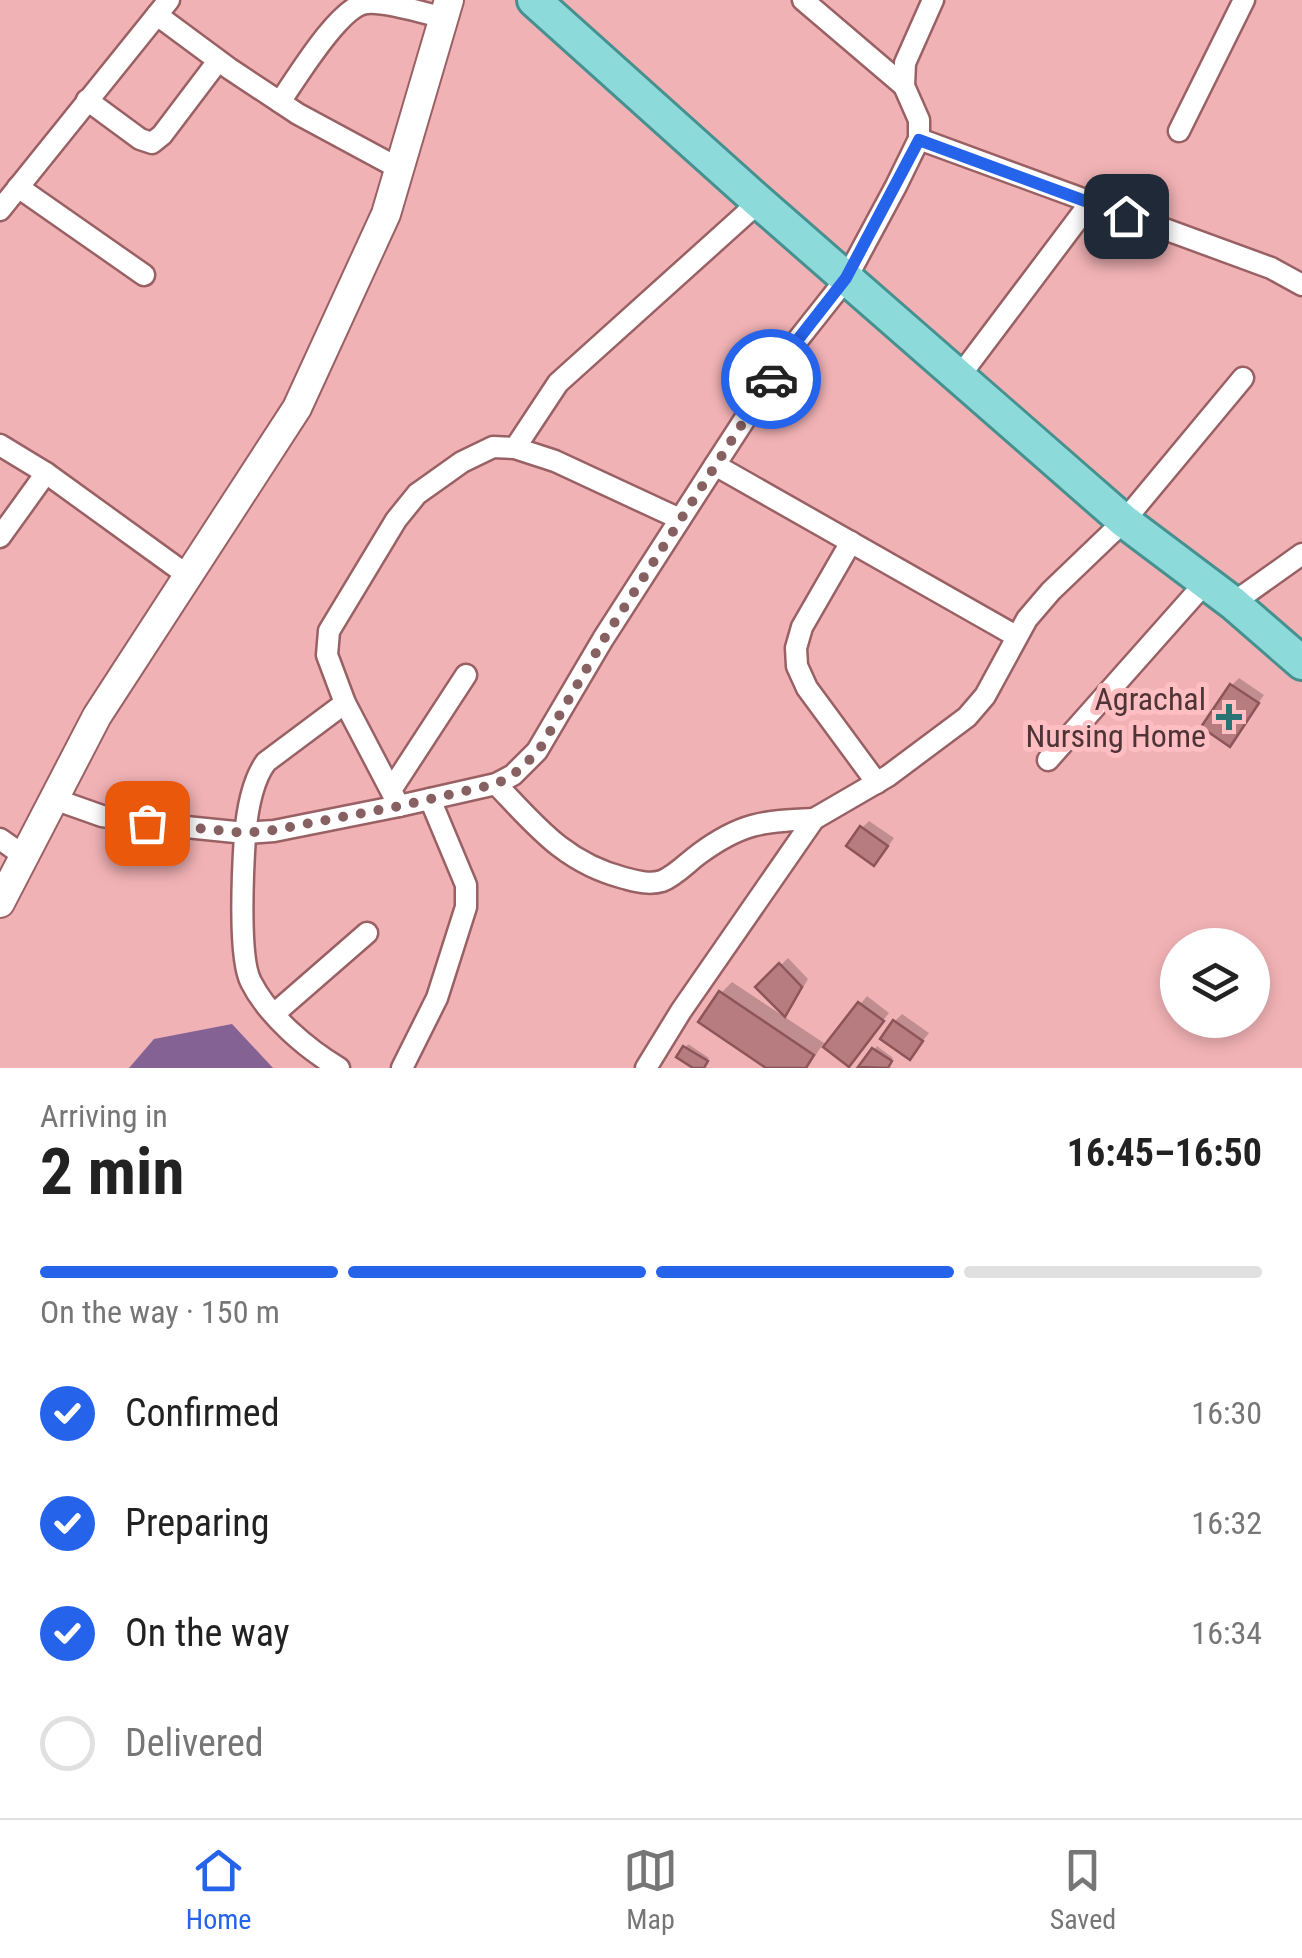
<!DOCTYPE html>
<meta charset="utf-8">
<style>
:root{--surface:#fff;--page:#f6f6f6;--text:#222;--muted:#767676;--line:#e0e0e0;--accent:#2563eb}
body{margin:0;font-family:"Roboto Condensed",sans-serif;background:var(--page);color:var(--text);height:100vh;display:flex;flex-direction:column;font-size:38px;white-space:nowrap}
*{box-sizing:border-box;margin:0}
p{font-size:32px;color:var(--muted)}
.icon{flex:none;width:55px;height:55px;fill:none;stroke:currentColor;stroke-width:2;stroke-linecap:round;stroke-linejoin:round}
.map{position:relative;height:1068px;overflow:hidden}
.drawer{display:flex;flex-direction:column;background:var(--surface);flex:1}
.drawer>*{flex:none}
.controls{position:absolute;left:1160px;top:928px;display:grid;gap:20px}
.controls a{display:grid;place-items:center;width:110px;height:110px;border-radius:50%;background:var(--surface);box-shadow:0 5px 15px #0003;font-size:50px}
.pin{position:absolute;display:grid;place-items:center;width:85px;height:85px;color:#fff;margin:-42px;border-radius:20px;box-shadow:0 5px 15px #0006}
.courier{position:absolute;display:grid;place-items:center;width:100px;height:100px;margin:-50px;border:8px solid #2563eb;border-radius:50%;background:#fff;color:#222;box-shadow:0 2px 12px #0007}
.headline em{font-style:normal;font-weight:700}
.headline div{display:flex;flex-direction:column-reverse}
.headline{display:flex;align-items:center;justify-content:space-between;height:170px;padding:0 40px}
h1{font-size:65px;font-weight:700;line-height:75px}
.bar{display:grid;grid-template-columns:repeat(4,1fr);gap:15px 10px;align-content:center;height:120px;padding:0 40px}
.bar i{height:12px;border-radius:8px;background:var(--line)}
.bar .active{background:var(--accent)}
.bar p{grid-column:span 4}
ol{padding:0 40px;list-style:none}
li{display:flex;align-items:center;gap:30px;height:110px}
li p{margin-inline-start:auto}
li .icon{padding:10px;border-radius:50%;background:var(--accent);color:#fff;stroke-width:4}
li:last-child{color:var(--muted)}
li i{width:55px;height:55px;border:5px solid var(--line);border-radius:50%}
.tab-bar{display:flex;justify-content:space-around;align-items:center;height:140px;border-top:2px solid var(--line);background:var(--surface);font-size:28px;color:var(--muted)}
.tab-bar a{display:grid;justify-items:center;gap:5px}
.tab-bar .active{color:var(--accent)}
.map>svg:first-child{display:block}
</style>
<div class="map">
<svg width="1302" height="1068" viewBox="0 0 1302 1068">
<rect width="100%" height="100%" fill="#f1b2b5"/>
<path fill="#846293" d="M 232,1024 L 273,1068 L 129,1068 L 154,1039 Z"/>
<g fill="#0003">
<path d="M 1239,678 L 1264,695 L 1230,743 L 1232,685 Z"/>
<path d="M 869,821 L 894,838 L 881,856 L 862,828 Z"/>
<path d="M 788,958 L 808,979 L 792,1007 L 785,1014 L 759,987 Z"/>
<path d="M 732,982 L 827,1045 L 867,996 L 889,1013 L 848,1064 L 823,1044 L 807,1068 L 771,1068 L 702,1022 L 721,993 Z"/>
<path d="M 902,1014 L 929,1033 L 910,1057 L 895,1021 Z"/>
<path d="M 688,1044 L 709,1058 L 702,1068 L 697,1068 L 679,1057 Z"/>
<path d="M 877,1046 L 893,1058 L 886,1068 L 864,1068 L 862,1067 Z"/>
</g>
<g fill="#b77c7f" stroke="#8d5559" stroke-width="2.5">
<path d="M 1230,684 L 1259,703 L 1230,747 L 1201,727 Z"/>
<path d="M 860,826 L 888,846 L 874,866 L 846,846 Z"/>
<path d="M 779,963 L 802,987 L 785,1017 L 755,987 Z"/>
<path d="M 719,991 L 814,1055 L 806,1068 L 766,1068 L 698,1022 Z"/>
<path d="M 858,1002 L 884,1021 L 849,1067 L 823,1047 Z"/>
<path d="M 893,1020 L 923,1041 L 910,1060 L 880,1039 Z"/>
<path d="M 683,1046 L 708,1061 L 704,1068 L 693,1068 L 676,1057 Z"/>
<path d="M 872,1048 L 892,1061 L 888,1068 L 858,1067 Z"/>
</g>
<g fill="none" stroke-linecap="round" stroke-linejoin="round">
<defs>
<g id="minor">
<path d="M 803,0 L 904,86"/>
<path d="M 157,15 L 230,69 L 298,114 L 400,169"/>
<path d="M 87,100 L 140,139 L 152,143 L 162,135 L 218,61"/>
<path d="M 280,102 C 296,79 340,5 367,3 C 386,1 424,13 444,18"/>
<path d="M 1179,131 L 1244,0"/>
<path d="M 919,139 L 1271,268 L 1302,285"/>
<path d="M 18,187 L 144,275"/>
<path d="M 0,210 L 169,0"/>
<path d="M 959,377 L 1090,203"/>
<path d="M 0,445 L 46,473 L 187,575"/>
<path d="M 515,448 L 558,383 L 759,202"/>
<path d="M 715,465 L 1016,636"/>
<path d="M 0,537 L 46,473"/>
<path d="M 851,542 L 802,627 L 796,648 L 797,666 L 807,688 L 877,783"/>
<path d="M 1233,603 L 1302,554"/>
<path d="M 1048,760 L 1205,583"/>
<path d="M 496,784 C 536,826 565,863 624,878 C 636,881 649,885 662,881 C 675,876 688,862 699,854 C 741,823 763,821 814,819"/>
<path d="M 391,790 L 466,675"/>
<path d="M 54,799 L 102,816 L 147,823 L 245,833 L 274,831 L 399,806 L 496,784 L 513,775 L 537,751 L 603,639 L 715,465 L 789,351 L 846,279 L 896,186 L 919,139 L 919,120 L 904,86 L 905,63 L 933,0"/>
<path d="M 399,806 L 345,703 L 327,655 L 329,631 L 396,520 L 417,494 L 462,462 L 493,447 L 515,448 L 555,461 L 680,519"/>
<path d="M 0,839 L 24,856"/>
<path d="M 274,1014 L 367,933"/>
<path d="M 339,1068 C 307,1049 268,1016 251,982 C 238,958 243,866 245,836 C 247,812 252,781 266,762 L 345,703"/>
<path d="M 402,1068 L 437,998 L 466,907 L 466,885 L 430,799"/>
<path d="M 646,1068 L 681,1011 L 814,819 L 888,776 L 967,717 L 985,696 L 1027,619 L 1051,591 L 1124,521 L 1243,378"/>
</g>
<path id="tertiary" d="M 0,903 L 97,716 L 297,408 L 386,214 L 449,0"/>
<path id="primary" d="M 534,0 L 759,202 L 1124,521 L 1233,603 L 1302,663"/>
</defs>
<use href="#minor" stroke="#996164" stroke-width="25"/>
<use href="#tertiary" stroke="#996164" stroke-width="32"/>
<use href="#primary" stroke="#469090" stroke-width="38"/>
<use href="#minor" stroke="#fff" stroke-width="20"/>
<use href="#tertiary" stroke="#fff" stroke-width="28"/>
<use href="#primary" stroke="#8ddada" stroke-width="32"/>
</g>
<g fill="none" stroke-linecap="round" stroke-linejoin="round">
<path stroke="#876062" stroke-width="10" stroke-dasharray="0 18" d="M 147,823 L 245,833 L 274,830 L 400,806 L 496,784 L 513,775 L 538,752 L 604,639 L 771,379"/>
<path stroke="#2563eb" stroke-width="12" d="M 771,379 L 789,351 L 846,278 L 919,140 L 1126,216"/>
</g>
<path fill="#2a7474" stroke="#ffbec2" stroke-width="4" d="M1224 702h10v10h10v10h-10v10h-10v-10h-10v-10h10z"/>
<g text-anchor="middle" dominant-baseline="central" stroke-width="10" stroke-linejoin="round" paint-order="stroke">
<g font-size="32" fill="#4e3436" stroke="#ffbec2" text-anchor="end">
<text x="1206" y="699">Agrachal<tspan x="1206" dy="37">Nursing Home</tspan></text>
</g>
</g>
</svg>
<div class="controls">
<a><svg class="icon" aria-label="layers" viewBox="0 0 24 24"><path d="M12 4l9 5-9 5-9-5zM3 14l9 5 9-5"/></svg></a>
</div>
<div class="pin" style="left:147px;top:823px;background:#ea580c"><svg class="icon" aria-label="bag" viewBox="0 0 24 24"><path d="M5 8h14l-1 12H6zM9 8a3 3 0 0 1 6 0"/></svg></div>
<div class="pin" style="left:1126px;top:216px;background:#1f2937"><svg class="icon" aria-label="home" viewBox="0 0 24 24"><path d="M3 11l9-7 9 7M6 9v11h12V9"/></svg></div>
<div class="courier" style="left:771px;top:379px"><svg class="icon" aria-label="car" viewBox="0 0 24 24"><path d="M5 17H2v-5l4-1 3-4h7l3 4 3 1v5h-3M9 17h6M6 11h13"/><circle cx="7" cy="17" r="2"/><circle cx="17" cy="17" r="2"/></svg></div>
</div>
<section class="drawer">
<div class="headline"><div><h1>2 min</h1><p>Arriving in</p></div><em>16:45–16:50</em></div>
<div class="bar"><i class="active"></i><i class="active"></i><i class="active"></i><i></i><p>On the way · 150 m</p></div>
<ol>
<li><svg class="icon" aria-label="check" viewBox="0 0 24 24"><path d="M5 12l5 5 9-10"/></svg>Confirmed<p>16:30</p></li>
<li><svg class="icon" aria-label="check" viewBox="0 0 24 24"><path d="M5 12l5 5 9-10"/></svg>Preparing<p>16:32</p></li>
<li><svg class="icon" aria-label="check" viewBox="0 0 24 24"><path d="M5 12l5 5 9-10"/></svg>On the way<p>16:34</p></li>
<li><i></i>Delivered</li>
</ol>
</section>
<nav class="tab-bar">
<a class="active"><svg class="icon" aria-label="home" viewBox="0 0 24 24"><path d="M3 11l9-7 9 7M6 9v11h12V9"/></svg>Home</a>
<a><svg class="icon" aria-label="map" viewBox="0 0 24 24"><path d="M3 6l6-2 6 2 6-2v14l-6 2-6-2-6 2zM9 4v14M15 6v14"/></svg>Map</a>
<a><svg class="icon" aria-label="saved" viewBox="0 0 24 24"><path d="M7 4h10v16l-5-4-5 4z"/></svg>Saved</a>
</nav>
